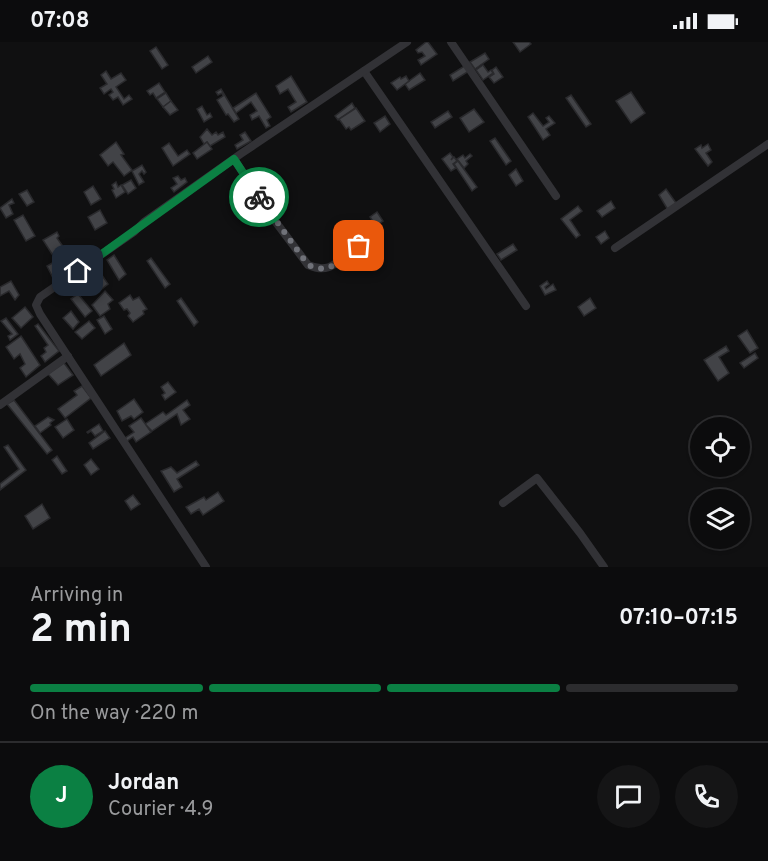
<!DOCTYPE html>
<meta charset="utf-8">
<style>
:root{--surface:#0c0c0d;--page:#151516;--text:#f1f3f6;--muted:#9a9b9d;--line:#2c2c2e;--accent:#0b8043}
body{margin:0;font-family:Overpass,sans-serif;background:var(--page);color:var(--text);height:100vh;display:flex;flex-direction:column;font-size:22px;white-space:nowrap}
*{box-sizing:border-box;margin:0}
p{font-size:20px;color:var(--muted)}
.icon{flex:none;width:33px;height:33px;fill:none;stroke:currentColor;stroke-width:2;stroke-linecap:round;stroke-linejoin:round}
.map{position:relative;height:525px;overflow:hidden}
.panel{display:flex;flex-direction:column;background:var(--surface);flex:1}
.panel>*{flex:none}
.tools{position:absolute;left:690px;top:375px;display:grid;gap:12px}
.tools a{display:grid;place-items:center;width:60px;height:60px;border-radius:50%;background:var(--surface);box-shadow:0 2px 4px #0004,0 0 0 2px var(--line);font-size:30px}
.pin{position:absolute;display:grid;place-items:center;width:51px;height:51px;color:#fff;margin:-26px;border-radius:12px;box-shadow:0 3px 9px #0006}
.courier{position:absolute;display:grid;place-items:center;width:60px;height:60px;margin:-30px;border:4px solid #0b8043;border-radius:50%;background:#fff;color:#222;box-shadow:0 2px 8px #0007}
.head em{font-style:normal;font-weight:700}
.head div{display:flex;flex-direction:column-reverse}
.head{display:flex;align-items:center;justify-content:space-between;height:102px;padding:0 30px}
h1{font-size:39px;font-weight:700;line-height:45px}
.bar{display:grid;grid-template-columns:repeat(4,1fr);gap:9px 6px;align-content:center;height:72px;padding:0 30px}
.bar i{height:8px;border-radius:4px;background:var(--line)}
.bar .active{background:var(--accent)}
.bar p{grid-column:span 4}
.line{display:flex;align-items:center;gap:15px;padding:0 30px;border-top:2px solid var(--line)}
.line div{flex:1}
.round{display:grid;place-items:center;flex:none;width:63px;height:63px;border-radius:32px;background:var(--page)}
.status{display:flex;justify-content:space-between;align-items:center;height:42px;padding:0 30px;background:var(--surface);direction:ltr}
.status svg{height:16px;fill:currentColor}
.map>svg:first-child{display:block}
</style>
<div class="status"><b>07:08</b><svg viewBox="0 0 49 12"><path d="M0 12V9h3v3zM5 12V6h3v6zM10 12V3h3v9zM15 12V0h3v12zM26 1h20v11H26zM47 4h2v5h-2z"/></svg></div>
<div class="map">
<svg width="768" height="525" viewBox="0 0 768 525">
<rect width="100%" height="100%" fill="#101011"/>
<g fill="#424347" stroke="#2a2a2d" stroke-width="1.5">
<path d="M 426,0 L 428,0 L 437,12 L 421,23 L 418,18 L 425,14 L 422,10 L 418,11 L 416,8 Z"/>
<path d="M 513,0 L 529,0 L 531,2 L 520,10 Z"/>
<path d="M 156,5 L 168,23 L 162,27 L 150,9 Z"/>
<path d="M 485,11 L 489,17 L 475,27 L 470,20 Z"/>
<path d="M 208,14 L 212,20 L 196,31 L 192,25 Z"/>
<path d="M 466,23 L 469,29 L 453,39 L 450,33 Z"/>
<path d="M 483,23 L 488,30 L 491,28 L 493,31 L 483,38 L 476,28 Z"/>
<path d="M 496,25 L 503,35 L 494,41 L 489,35 L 494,32 L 492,28 Z"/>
<path d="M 106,29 L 111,37 L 121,31 L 126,38 L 116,45 L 124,57 L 129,53 L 132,57 L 123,63 L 118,55 L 113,58 L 109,53 L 113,50 L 111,47 L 104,52 L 100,46 L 107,42 L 101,33 Z"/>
<path d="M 420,31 L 425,38 L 409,48 L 405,42 Z"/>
<path d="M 291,34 L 307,60 L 291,70 L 288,65 L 296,60 L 288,47 L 280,52 L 276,44 Z"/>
<path d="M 406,34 L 409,39 L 397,48 L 391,41 L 400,35 L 401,37 Z"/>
<path d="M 159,41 L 165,50 L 156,56 L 153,51 L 150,53 L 147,49 Z"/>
<path d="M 221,47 L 239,77 L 234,80 L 228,72 L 226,73 L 217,58 L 223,54 L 222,51 L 218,53 L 216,50 Z"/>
<path d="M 631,50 L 645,71 L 631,81 L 616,59 Z"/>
<path d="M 166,51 L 171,59 L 163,65 L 157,57 Z"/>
<path d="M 256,51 L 271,75 L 267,78 L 270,84 L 266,86 L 259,74 L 252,78 L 250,73 L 257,69 L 251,60 L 236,71 L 233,66 Z"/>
<path d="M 571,53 L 591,82 L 586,85 L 566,56 Z"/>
<path d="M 171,59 L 178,68 L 170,73 L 163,65 Z"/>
<path d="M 352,61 L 355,66 L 338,78 L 335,74 Z"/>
<path d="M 202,64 L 207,73 L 210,71 L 212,75 L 204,80 L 197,67 Z"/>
<path d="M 356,66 L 365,79 L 351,88 L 349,85 L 346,87 L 339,77 Z"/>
<path d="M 474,67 L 484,80 L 469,90 L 460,76 Z"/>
<path d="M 448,69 L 452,75 L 435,86 L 431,80 Z"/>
<path d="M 533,71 L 543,84 L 549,80 L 546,76 L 549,74 L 555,81 L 546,87 L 550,93 L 543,98 L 528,75 Z"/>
<path d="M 385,74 L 390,82 L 380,90 L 374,81 Z"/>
<path d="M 207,87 L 212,93 L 216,90 L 218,93 L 223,90 L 225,95 L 210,104 L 207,100 L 204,102 L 200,95 Z"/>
<path d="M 245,90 L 251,99 L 237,107 L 235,103 L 243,98 L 240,93 Z"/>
<path d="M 495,96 L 511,119 L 506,123 L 490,99 Z"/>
<path d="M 116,100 L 124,112 L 121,113 L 132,128 L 124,134 L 113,120 L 108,124 L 100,113 Z"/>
<path d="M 207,100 L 212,107 L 197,117 L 193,111 Z"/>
<path d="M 169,101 L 178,114 L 187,108 L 190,112 L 173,124 L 162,106 Z"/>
<path d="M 708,102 L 711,108 L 706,111 L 712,120 L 708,124 L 695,107 L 701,103 L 702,106 Z"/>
<path d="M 450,111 L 453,115 L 451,118 L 454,115 L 457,119 L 453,122 L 456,126 L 451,129 L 442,117 Z"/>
<path d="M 470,112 L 472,114 L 466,119 L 468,122 L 464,126 L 457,117 L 463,113 L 465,116 Z"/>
<path d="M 458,119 L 477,145 L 472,149 L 454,122 Z"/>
<path d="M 142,123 L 146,130 L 144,132 L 142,129 L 139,132 L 144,140 L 139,143 L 132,129 Z"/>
<path d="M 516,127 L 523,139 L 516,144 L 509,133 Z"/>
<path d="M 178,134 L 181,138 L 185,136 L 187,140 L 174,150 L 171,146 L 177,142 L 173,136 Z"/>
<path d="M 131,138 L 136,146 L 128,152 L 122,143 Z"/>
<path d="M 116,140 L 118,145 L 121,143 L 125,150 L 116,156 L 112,148 L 114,147 L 112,143 Z"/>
<path d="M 93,144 L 101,157 L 91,163 L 84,150 Z"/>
<path d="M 666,147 L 676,161 L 668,168 L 659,153 Z"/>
<path d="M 27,148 L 34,160 L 27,164 L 19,152 Z"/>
<path d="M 12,157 L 14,161 L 9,163 L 13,172 L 6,176 L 0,166 Z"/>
<path d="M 611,159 L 615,166 L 602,175 L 597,169 Z"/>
<path d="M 578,164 L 582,169 L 570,178 L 580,193 L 576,196 L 561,177 Z"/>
<path d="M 100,168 L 107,181 L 95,188 L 88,175 Z"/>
<path d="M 377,170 L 383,179 L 376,184 L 370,175 Z"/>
<path d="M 23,173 L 35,194 L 26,199 L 14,178 Z"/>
<path d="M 605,189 L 609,196 L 601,202 L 596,195 Z"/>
<path d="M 57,190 L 59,194 L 57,196 L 64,206 L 52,212 L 43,198 Z"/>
<path d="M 513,202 L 517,208 L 501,218 L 497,212 Z"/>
<path d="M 114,213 L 126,232 L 119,238 L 107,218 Z"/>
<path d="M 151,216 L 170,242 L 165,246 L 147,219 Z"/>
<path d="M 70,218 L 73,224 L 53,236 L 47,224 L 54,220 L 58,225 Z"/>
<path d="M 95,223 L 108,242 L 98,250 L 85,230 Z"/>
<path d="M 11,239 L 19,253 L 15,258 L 9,249 L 0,254 L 0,245 Z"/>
<path d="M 547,239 L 549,242 L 545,245 L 546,247 L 553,242 L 556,248 L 545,253 L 540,244 Z"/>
<path d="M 105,249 L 113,258 L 108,262 L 110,267 L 100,274 L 92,263 Z"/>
<path d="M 78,252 L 92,269 L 85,275 L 71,257 Z"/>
<path d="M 130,253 L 133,258 L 139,255 L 147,267 L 143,269 L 144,272 L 133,280 L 128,274 L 130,271 L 127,267 L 124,268 L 119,261 Z"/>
<path d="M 181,256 L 198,280 L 194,284 L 177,259 Z"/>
<path d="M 590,256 L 596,266 L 584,274 L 578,265 Z"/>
<path d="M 25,265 L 33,275 L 21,286 L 12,276 Z"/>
<path d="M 71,269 L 79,280 L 73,287 L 63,276 Z"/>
<path d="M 104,274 L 112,287 L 105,292 L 97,278 Z"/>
<path d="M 6,276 L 18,292 L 10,298 L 8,294 L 12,292 L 1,279 Z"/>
<path d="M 89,279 L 95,286 L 82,297 L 75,290 Z"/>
<path d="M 38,282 L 59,309 L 45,320 L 41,314 L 46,310 L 44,306 L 48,303 L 35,284 Z"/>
<path d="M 747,288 L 758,306 L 750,311 L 738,294 Z"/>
<path d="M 21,294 L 40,323 L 26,335 L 20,326 L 25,322 L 20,312 L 14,317 L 6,305 Z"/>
<path d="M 124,301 L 131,313 L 101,334 L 94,323 Z"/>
<path d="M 726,304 L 729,309 L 719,315 L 729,331 L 718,339 L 704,318 Z"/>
<path d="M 755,311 L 758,316 L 744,326 L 740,321 Z"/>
<path d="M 64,321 L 73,333 L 58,343 L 48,332 Z"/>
<path d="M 168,340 L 176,350 L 165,358 L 162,353 L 165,351 L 161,345 Z"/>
<path d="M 82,344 L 91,356 L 65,376 L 58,367 L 77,353 L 74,349 Z"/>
<path d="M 134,357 L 143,370 L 134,377 L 131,374 L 122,379 L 117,369 Z"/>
<path d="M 14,358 L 52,408 L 47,412 L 7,362 Z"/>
<path d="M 187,358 L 190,363 L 183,368 L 190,377 L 181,383 L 177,372 L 152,389 L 145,382 L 163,370 L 166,373 Z"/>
<path d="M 48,375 L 54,378 L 50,381 L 51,383 L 40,391 L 35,384 Z"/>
<path d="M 141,376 L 151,390 L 136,400 L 133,395 L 127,399 L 125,396 L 134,390 L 129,384 Z"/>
<path d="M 67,377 L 74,388 L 63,396 L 55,385 Z"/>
<path d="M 99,382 L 103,389 L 95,394 L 91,389 L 88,391 L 87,390 Z"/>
<path d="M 105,389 L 110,396 L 93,407 L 89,401 Z"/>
<path d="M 8,403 L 26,428 L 0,448 L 0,442 L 19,427 L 4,405 Z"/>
<path d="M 57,414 L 67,429 L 62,432 L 52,418 Z"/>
<path d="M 91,417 L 99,427 L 91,433 L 84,423 Z"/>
<path d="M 196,419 L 199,423 L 177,437 L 182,445 L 174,450 L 161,429 L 171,425 L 177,431 Z"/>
<path d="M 218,450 L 224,459 L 203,473 L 199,467 L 191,472 L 186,465 L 204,455 L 206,458 Z"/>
<path d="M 133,453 L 140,462 L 131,468 L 125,459 Z"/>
<path d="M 42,462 L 50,476 L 33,487 L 25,474 Z"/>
</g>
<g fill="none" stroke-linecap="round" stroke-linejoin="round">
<g stroke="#323236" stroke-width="8">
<path d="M 451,0 L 556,154"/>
<path d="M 364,29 L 526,264"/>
<path d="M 234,117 L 272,175 L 308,223 C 338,236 340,207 365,204"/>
<path d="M 615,206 L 768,102"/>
<path d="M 0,363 L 68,314"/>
<path d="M 503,461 L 537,436 L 580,491 L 604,525"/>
<path d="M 206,525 L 40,272 L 36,263 L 40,255 L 134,190 L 144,180 L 242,111 L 407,0"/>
</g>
</g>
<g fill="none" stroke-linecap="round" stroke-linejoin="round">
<path stroke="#707279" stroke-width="6" stroke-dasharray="0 10.8" d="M 259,155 L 308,223 C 332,234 340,216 359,204"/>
<path stroke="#0b8043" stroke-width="8" d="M 78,229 L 234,117 L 259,155"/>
</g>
</svg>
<div class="tools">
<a><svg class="icon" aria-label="locate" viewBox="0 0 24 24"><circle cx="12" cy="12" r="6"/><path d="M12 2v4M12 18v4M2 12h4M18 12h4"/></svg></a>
<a><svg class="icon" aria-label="layers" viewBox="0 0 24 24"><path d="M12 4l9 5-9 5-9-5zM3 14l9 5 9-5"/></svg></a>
</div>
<div class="pin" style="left:359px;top:204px;background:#ea580c"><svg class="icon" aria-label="bag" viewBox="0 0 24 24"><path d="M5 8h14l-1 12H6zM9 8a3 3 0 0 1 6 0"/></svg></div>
<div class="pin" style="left:78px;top:229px;background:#1f2937"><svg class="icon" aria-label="home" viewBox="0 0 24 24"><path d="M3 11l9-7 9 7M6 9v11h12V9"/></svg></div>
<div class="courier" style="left:259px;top:155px"><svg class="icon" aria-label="bike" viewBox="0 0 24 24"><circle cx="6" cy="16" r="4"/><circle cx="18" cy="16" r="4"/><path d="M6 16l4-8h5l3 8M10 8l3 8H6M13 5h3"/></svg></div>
</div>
<section class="panel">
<div class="head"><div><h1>2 min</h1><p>Arriving in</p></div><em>07:10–07:15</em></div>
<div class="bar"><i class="active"></i><i class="active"></i><i class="active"></i><i></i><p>On the way · 220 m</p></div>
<div class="line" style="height:108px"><b class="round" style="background:var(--accent);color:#fff">J</b><div><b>Jordan</b><p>Courier · 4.9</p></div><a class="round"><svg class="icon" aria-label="chat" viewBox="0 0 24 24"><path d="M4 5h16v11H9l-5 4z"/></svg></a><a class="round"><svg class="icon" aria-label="phone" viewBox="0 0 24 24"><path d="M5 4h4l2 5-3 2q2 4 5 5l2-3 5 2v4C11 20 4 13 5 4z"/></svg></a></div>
</section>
